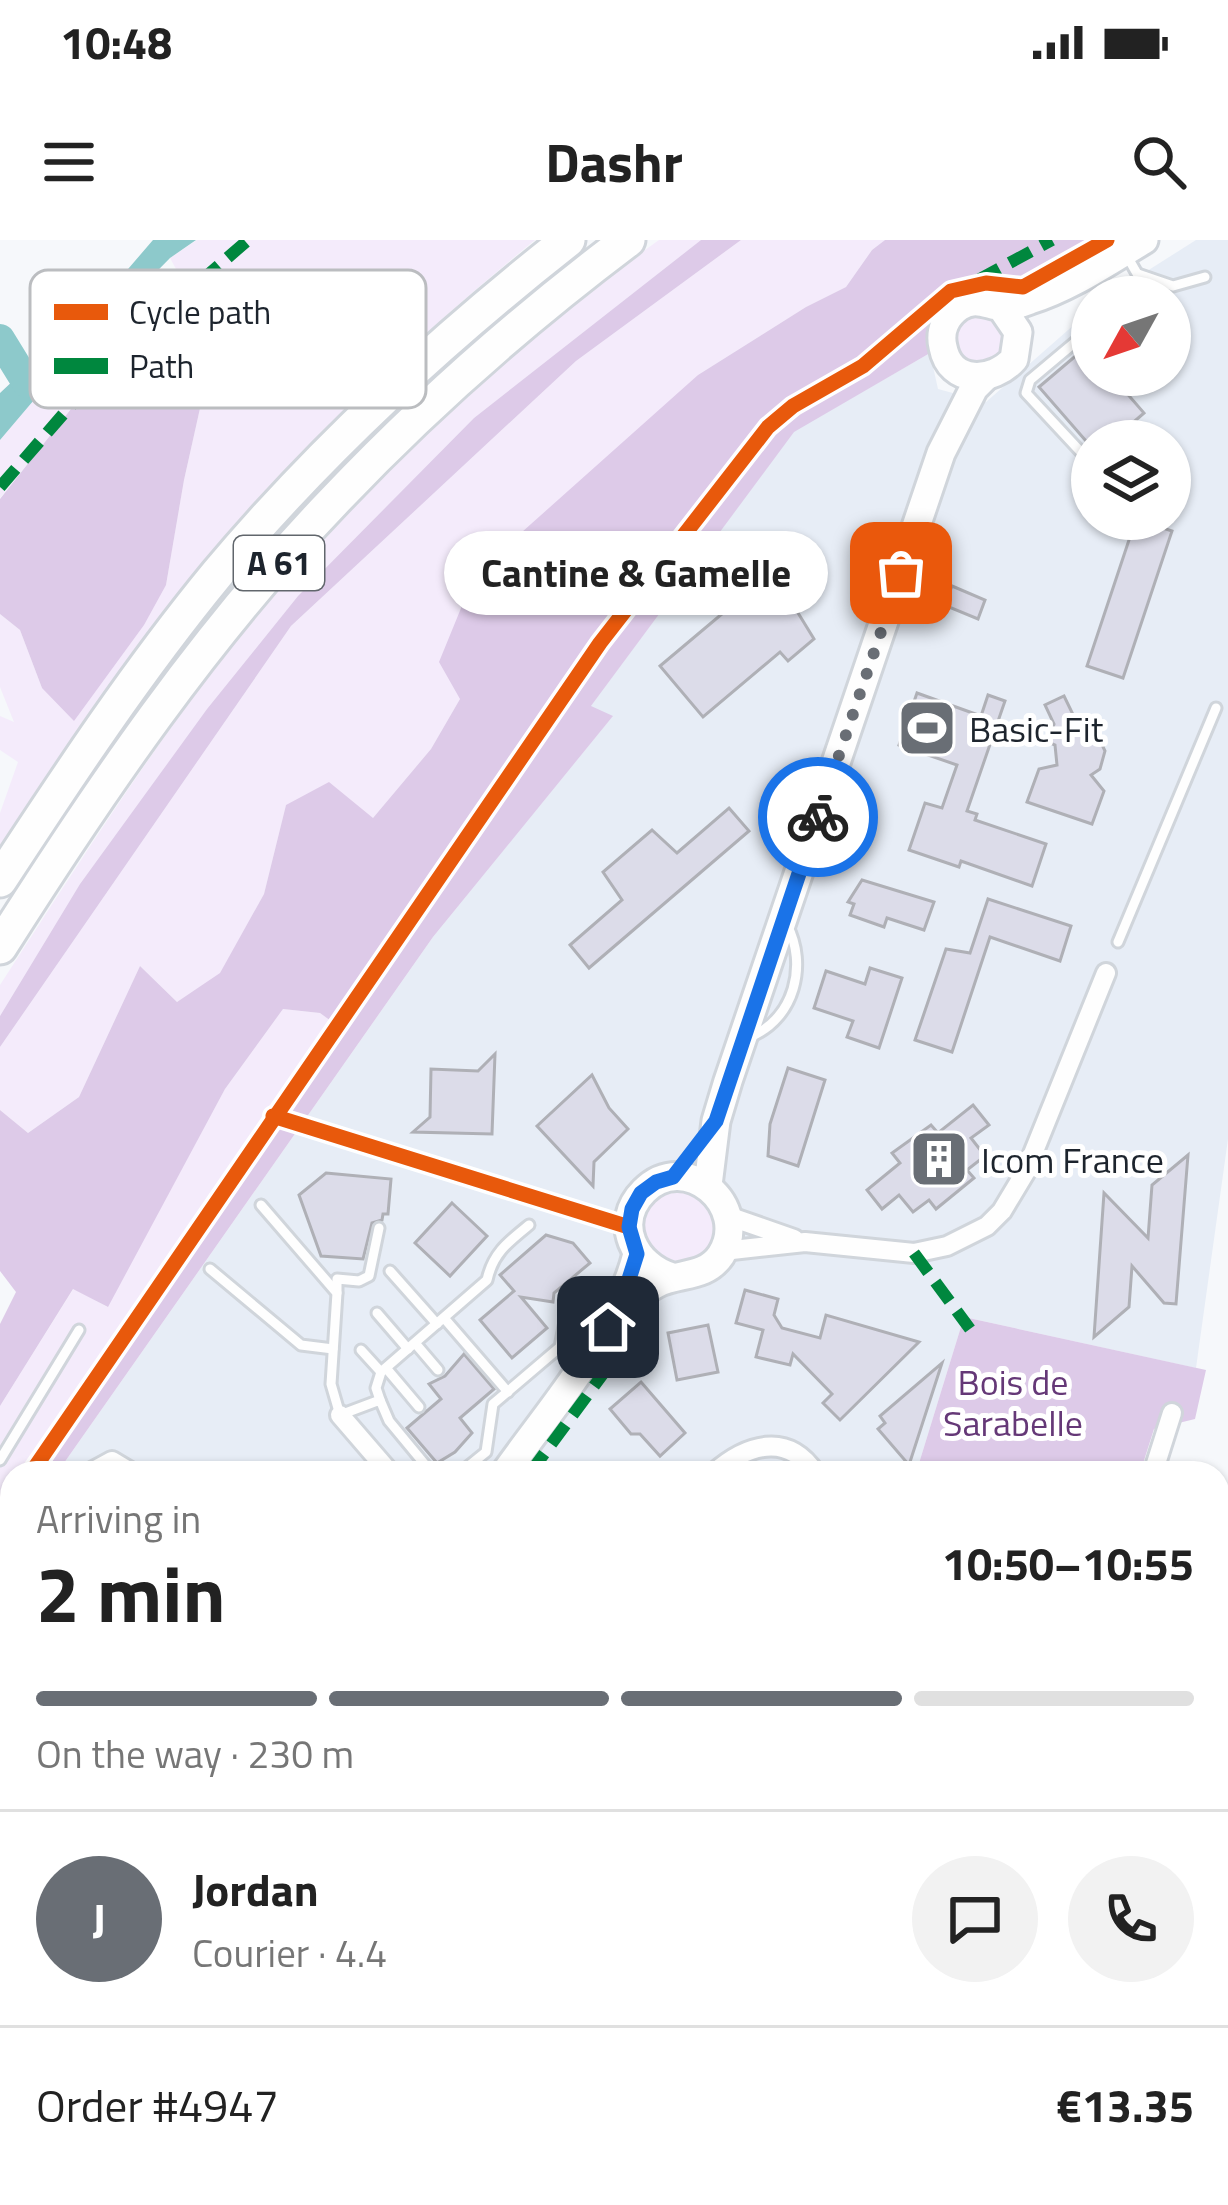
<!DOCTYPE html>
<meta charset="utf-8">
<style>
:root{--surface:#fff;--page:#f2f2f2;--text:#222;--muted:#767676;--line:#e0e0e0;--accent:#696e75}
body{margin:0;font-family:"Titillium Web",sans-serif;background:var(--page);color:var(--text);height:100vh;display:flex;flex-direction:column;font-size:45px;white-space:nowrap}
*{box-sizing:border-box;margin:0}
p{font-size:39px;color:var(--muted)}
.icon{flex:none;width:66px;height:66px;fill:none;stroke:currentColor;stroke-width:2;stroke-linecap:round;stroke-linejoin:round}
.map{position:relative;flex:1;overflow:hidden}
.sheet{position:absolute;left:0px;top:1221px;width:1230px;height:744px;display:flex;flex-direction:column;background:var(--surface);border-radius:36px 36px 0 0;box-shadow:0 3px 9px #0004}
.sheet>*{flex:none}
.needle{width:78px;rotate:230deg}
.buttons{position:absolute;left:1071px;top:36px;display:grid;gap:24px}
.buttons a{display:grid;place-items:center;width:120px;height:120px;border-radius:50%;background:var(--surface);box-shadow:0 3px 9px #0004;font-size:60px}
.pin{position:absolute;display:grid;place-items:center;width:102px;height:102px;color:#fff;margin:-51px;border-radius:24px;box-shadow:0 6px 18px #0006}
.courier{position:absolute;display:grid;place-items:center;width:120px;height:120px;margin:-60px;border:9px solid #1a73e8;border-radius:50%;background:#fff;color:#222;box-shadow:0 3px 15px #0007}
.bubble{position:absolute;height:84px;border-radius:42px;background:var(--surface);box-shadow:0 3px 9px #0004;font-size:39px;font-weight:700;line-height:84px;text-align:center}
.head em{font-style:normal;font-weight:700}
.head div{display:flex;flex-direction:column-reverse}
.head{display:flex;align-items:center;justify-content:space-between;height:204px;padding:0 36px}
h1{font-size:78px;font-weight:700;line-height:90px}
.bar{display:grid;grid-template-columns:repeat(4,1fr);gap:18px 12px;align-content:center;height:144px;padding:0 36px}
.bar i{height:15px;border-radius:9px;background:var(--line)}
.bar .current{background:var(--accent)}
.bar p{grid-column:span 4}
.line{display:flex;align-items:center;gap:30px;padding:0 36px;border-top:3px solid var(--line)}
.line div{flex:1}
.round{display:grid;place-items:center;flex:none;width:126px;height:126px;border-radius:63px;background:var(--page)}
.status{display:flex;justify-content:space-between;align-items:center;height:84px;padding:0 60px;background:var(--surface);direction:ltr}
.status svg{height:33px;fill:currentColor}
header{display:flex;justify-content:space-between;align-items:center;height:156px;padding:0 36px;background:var(--surface);font-size:54px;font-weight:700}
.map>svg:first-child{display:block}
</style>
<div class="status"><b>10:48</b><svg viewBox="0 0 49 12"><path d="M0 12V9h3v3zM5 12V6h3v6zM10 12V3h3v9zM15 12V0h3v12zM26 1h20v11H26zM47 4h2v5h-2z"/></svg></div>
<header><svg class="icon" aria-label="menu" viewBox="0 0 24 24"><path d="M4 6h16M4 12h16M4 18h16"/></svg>Dashr<svg class="icon" aria-label="search" viewBox="0 0 24 24"><circle cx="10" cy="10" r="6"/><path d="M15 15l6 6"/></svg></header>
<div class="map">
<svg width="1228" height="1965" viewBox="0 0 1228 1965">
<rect width="100%" height="100%" fill="#f6f8fb"/>
<g fill="#e7edf6" fill-rule="evenodd">
<path d="M 1196,0 L 1228,0 L 1228,899 L 1196,1128 L 964,1077 L 916,1233 L 57,1233 L 433,697 L 612,477 L 590,467 L 794,191 L 930,113 L 938,149 L 986,162 L 1092,69 L 1092,135 L 1170,135 L 1170,57 L 1106,57 ZM 1092,201 L 1170,201 L 1170,279 L 1092,279 Z"/>
<path d="M 12,1297 L 12,1611 L 0,1606 L 0,1314 Z"/>
<path d="M 246,1953 L 571,1953 L 569,1965 L 242,1965 Z"/>
</g>
<g fill="#f4ebfb">
<path d="M 197,0 L 535,0 C 431,85 333,176 243,276 C 152,378 74,492 0,607 L 0,573 L 18,522 L 0,510 L 0,476 L 14,482 L 0,447 L 0,374 L 20,390 L 42,448 L 166,345 L 184,240 L 209,128 L 164,78 L 71,169 L 0,258 L 0,200 L 56,134 L 136,56 L 165,76 L 182,40 L 170,18 Z"/>
<path d="M 659,0 L 701,0 L 474,178 L 298,356 L 207,469 L 80,644 L 0,776 L 0,745 C 81,620 160,494 254,378 C 369,235 510,106 659,0 Z"/>
<path d="M 741,0 L 885,0 L 872,10 L 846,47 L 806,67 L 698,135 L 460,459 L 431,509 L 373,578 L 286,565 L 264,654 L 220,734 L 177,762 L 140,726 L 79,857 L 28,893 L 0,870 L 0,807 L 291,386 L 576,121 Z"/>
<path d="M 997,73 L 1009,105 L 993,125 L 960,123 L 948,91 L 957,76 Z"/>
<path d="M 283,769 L 320,773 L 343,789 L 43,1233 L 12,1233 L 12,1279 L 0,1297 L 0,1166 L 74,1048 L 107,1067 L 225,849 Z"/>
<path d="M 686,946 L 714,964 L 717,1005 L 688,1027 L 658,1022 L 638,990 L 651,955 Z"/>
<path d="M 0,1639 L 12,1645 L 12,1953 L 204,1953 L 198,1965 L 0,1965 Z"/>
</g>
<g fill="#ddcae8">
<path d="M 701,0 L 741,0 L 576,121 L 291,386 L 0,807 L 0,776 L 80,644 L 207,469 L 298,356 L 474,178 Z"/>
<path d="M 885,0 L 1096,0 L 1017,43 L 990,37 L 959,40 L 928,61 L 935,72 L 928,92 L 930,113 L 794,192 L 591,466 L 613,476 L 433,697 L 57,1233 L 43,1233 L 342,789 L 320,773 L 283,769 L 225,849 L 108,1067 L 73,1049 L 0,1166 L 0,1084 L 16,1052 L 0,1031 L 0,870 L 28,893 L 79,857 L 140,726 L 177,762 L 220,733 L 264,654 L 286,565 L 329,542 L 373,578 L 431,509 L 460,459 L 439,422 L 475,334 L 698,135 L 806,67 L 846,47 L 872,10 Z"/>
<path d="M 165,77 L 209,128 L 184,240 L 166,345 L 144,385 L 74,481 L 42,448 L 20,390 L 0,374 L 0,259 L 71,169 Z"/>
<path d="M 964,1077 L 1206,1130 L 1195,1179 L 1154,1189 L 1140,1233 L 916,1233 Z"/>
</g>
<path fill="#8dc9cb" d="M 153,0 L 196,0 L 170,18 L 56,134 L 0,200 L 0,153 L 110,50 Z"/>
<g fill="none" stroke-linecap="round" stroke-linejoin="round">
<path stroke="#8dc9cb" stroke-width="30" d="M 0,99 L 27,143"/>
</g>
<g fill="#dcdce9" stroke="#afb0b6" stroke-width="3">
<path d="M 1092,102 L 1092,135 L 1111,135 L 1144,173 L 1112,201 L 1086,201 L 1039,147 Z"/>
<path d="M 1136,279 L 1172,291 L 1123,438 L 1087,426 Z"/>
<path d="M 751,337 L 757,344 L 763,339 L 781,360 L 787,355 L 814,399 L 788,421 L 780,412 L 703,477 L 660,426 L 748,352 L 742,345 Z"/>
<path d="M 952,346 L 985,360 L 978,379 L 944,365 Z"/>
<path d="M 917,453 L 981,476 L 988,455 L 1005,461 L 967,571 L 977,574 L 975,580 L 1046,604 L 1032,646 L 961,621 L 959,627 L 909,610 L 925,563 L 942,568 L 957,525 L 899,505 Z"/>
<path d="M 1064,456 L 1079,487 L 1096,492 L 1105,511 L 1100,529 L 1091,535 L 1104,551 L 1092,584 L 1027,562 L 1039,529 L 1057,525 L 1055,505 L 1048,502 L 1054,484 L 1045,465 Z"/>
<path d="M 729,568 L 749,591 L 589,728 L 570,705 L 622,660 L 603,632 L 652,590 L 677,613 Z"/>
<path d="M 862,640 L 934,662 L 924,690 L 887,678 L 884,687 L 850,675 L 854,664 L 848,662 Z"/>
<path d="M 988,659 L 1071,686 L 1060,721 L 990,697 L 952,812 L 915,800 L 946,709 L 970,713 Z"/>
<path d="M 870,728 L 902,738 L 879,808 L 847,797 L 853,781 L 814,768 L 826,731 L 865,744 Z"/>
<path d="M 495,814 L 492,894 L 413,892 L 430,877 L 431,829 L 478,831 Z"/>
<path d="M 788,828 L 825,840 L 798,926 L 768,916 L 770,884 Z"/>
<path d="M 592,835 L 609,868 L 628,889 L 594,922 L 593,946 L 537,886 Z"/>
<path d="M 973,865 L 989,885 L 971,898 L 985,916 L 967,930 L 974,938 L 936,969 L 929,960 L 913,972 L 899,955 L 882,969 L 867,950 L 900,923 L 892,913 L 931,885 L 938,893 Z"/>
<path d="M 1188,915 L 1176,1064 L 1164,1063 L 1132,1026 L 1129,1067 L 1094,1097 L 1104,953 L 1148,998 L 1152,945 Z"/>
<path d="M 326,933 L 391,939 L 388,974 L 383,974 L 382,980 L 372,983 L 363,1019 L 321,1016 L 299,955 Z"/>
<path d="M 452,963 L 487,996 L 450,1036 L 415,1003 Z"/>
<path d="M 546,995 L 573,1003 L 590,1023 L 554,1053 L 553,1062 L 521,1057 L 547,1088 L 512,1118 L 480,1080 L 514,1051 L 500,1035 Z"/>
<path d="M 745,1050 L 778,1059 L 774,1075 L 782,1088 L 820,1098 L 826,1075 L 919,1102 L 840,1180 L 823,1163 L 832,1154 L 793,1114 L 790,1125 L 756,1117 L 763,1090 L 736,1083 Z"/>
<path d="M 708,1085 L 718,1132 L 677,1140 L 668,1093 Z"/>
<path d="M 464,1114 L 494,1149 L 460,1178 L 472,1193 L 455,1212 L 437,1223 L 407,1188 L 441,1159 L 429,1144 L 445,1136 Z"/>
<path d="M 942,1123 L 909,1225 L 878,1189 L 885,1183 L 880,1176 Z"/>
<path d="M 641,1142 L 685,1193 L 660,1216 L 640,1194 L 631,1194 L 610,1169 Z"/>
</g>
<g fill="none" stroke-linecap="round" stroke-linejoin="round">
<defs>
<g id="lane">
<path d="M 1127,16 L 1139,37 L 1135,52 L 1129,57"/>
<path d="M 1138,34 L 1173,46 L 1205,37"/>
<path d="M 1092,88 L 1030,140 L 1026,153 L 1092,224"/>
<path d="M 1142,201 L 1146,198"/>
<path d="M 1118,702 L 1216,468"/>
<path d="M 752,796 C 794,778 808,725 787,685"/>
<path d="M 261,965 L 337,1053 L 331,1144 L 340,1175 L 380,1160 L 389,1181 L 432,1233"/>
<path d="M 210,1029 L 301,1105 L 333,1109"/>
<path d="M 390,1031 L 437,1084"/>
<path d="M 337,1053 L 337,1039 L 359,1041 L 369,1036 L 379,988"/>
<path d="M 377,1073 L 408,1109"/>
<path d="M 444,1078 L 508,1152"/>
<path d="M 415,1103 L 438,1130"/>
<path d="M 361,1110 L 381,1132"/>
<path d="M 386,1128 L 419,1167"/>
<path d="M 380,1160 L 376,1148 L 381,1132 L 487,1040 C 493,1013 508,1002 529,985"/>
<path d="M 0,1220 L 79,1090"/>
<path d="M 460,1233 L 486,1212 L 493,1164 L 560,1107 L 567,1071 L 598,1045"/>
<path d="M 354,1953 L 367,1965"/>
<path d="M 440,1953 L 450,1965"/>
<path d="M 1004,1953 L 1035,1965"/>
<path d="M 250,1965 L 257,1953"/>
<path d="M 389,1965 L 402,1953"/>
<path d="M 840,1965 L 845,1953"/>
<path d="M 979,1965 L 984,1953"/>
<path d="M 1086,1965 L 1090,1953"/>
</g>
<g id="street">
<path d="M 728,976 L 794,999"/>
<path d="M 723,1011 L 805,1002 L 914,1013 L 947,1006 L 987,986 L 1002,971 L 1026,931 L 1106,733"/>
<path d="M 340,1175 L 390,1233"/>
<path d="M 90,1233 L 112,1221 L 132,1233"/>
<path d="M 714,1233 C 746,1205 787,1191 815,1233"/>
<path d="M 1153,1233 L 1172,1173"/>
<path d="M 0,1404 L 12,1393"/>
<path d="M 1218,1491 L 1228,1468"/>
<path d="M 0,1575 L 12,1565"/>
<path d="M 0,1621 L 12,1627"/>
<path d="M 1218,1705 L 1228,1709"/>
<path d="M 697,1965 L 700,1953"/>
</g>
<g id="secondary">
<path d="M 1001,67 L 1018,92 L 1014,119 C 993,143 950,145 943,107 C 939,91 946,76 959,67 C 976,56 986,65 1003,67 C 1011,67 1022,63 1030,60 C 1071,47 1107,22 1144,0"/>
<path d="M 708,945 L 716,881 L 728,841 L 941,213 L 974,148 L 985,137"/>
<path d="M 608,1087 C 622,1072 637,1054 656,1044 C 678,1032 705,1039 721,1015 C 752,966 685,909 644,951 C 612,983 635,1026 672,1037"/>
<path d="M 505,1233 C 553,1165 616,1096 637,1014"/>
<path d="M 1218,1849 L 1228,1825"/>
<path d="M 1218,1883 L 1228,1860"/>
<path d="M 215,1965 L 221,1953"/>
<path d="M 1183,1965 L 1188,1953"/>
</g>
<g id="highway">
<path d="M 0,640 C 68,536 138,430 217,334 C 320,211 442,99 568,0"/>
<path d="M 0,707 C 99,551 205,395 334,261 C 424,166 523,79 628,0"/>
</g>
</defs>
<use href="#lane" stroke="#d0d5db" stroke-width="15"/>
<use href="#street" stroke="#d0d5db" stroke-width="24"/>
<use href="#secondary" stroke="#d0d5db" stroke-width="33"/>
<use href="#highway" stroke="#d0d5db" stroke-width="39"/>
<use href="#lane" stroke="#fefefe" stroke-width="9"/>
<use href="#street" stroke="#fefefe" stroke-width="18"/>
<use href="#secondary" stroke="#fefefe" stroke-width="27"/>
<use href="#highway" stroke="#fefefe" stroke-width="33"/>
<g stroke="#00873e" stroke-width="12" stroke-dasharray="24 12" stroke-linecap="butt">
<path d="M 978,40 L 1052,0"/>
<path d="M 0,247 L 112,118 L 248,0"/>
<path d="M 914,1013 L 970,1089"/>
<path d="M 530,1233 L 653,1066 L 650,1056"/>
<path d="M 0,1279 L 12,1261"/>
</g>
<defs>
<g id="cycleway">
<path d="M 273,876 L 629,987"/>
<path d="M 31,1233 L 600,403 L 768,187 L 793,166 L 863,126 L 951,51 L 986,43 L 1023,47 L 1107,0"/>
</g>
</defs>
<use href="#cycleway" stroke="#fff" stroke-width="22"/>
<use href="#cycleway" stroke="#e8590c" stroke-width="15"/>
</g>
<g fill="none" stroke-linecap="round" stroke-linejoin="round">
<path stroke="#696e75" stroke-width="12" stroke-dasharray="0 21.6" d="M 818,577 L 901,333"/>
<path stroke="#1a73e8" stroke-width="15" d="M 608,1087 L 623,1058 L 637,1014 L 629,987 L 632,969 L 641,953 L 656,942 L 673,937 L 716,881 L 818,577"/>
</g>
<defs>
<symbol id="stadium-square" viewBox="-11 -11 22 22"><rect x="-9" y="-9" width="18" height="18" rx="4" fill="#696e75" stroke="#fff"/><path d="M0-5a6.5 5 0 1 0 0 10a6.5 5 0 1 0 0-10ZM-3.5-1.8h7v3.6h-7Z" fill="#fff"/></symbol>
<symbol id="building-square" viewBox="-11 -11 22 22"><rect x="-9" y="-9" width="18" height="18" rx="4" fill="#696e75" stroke="#fff"/><path d="M-4-6H4V6H1V3H-1V6H-4ZM-2.5-4.3h1.7v1.8h-1.7ZM.8-4.3h1.7v1.8H.8ZM-2.5-1h1.7V.8h-1.7ZM.8-1h1.7V.8H.8Z" fill="#fff"/></symbol>
</defs>
<g fill-rule="evenodd">
<use href="#stadium-square" x="894" y="455" width="66" height="66"/>
<use href="#building-square" x="906" y="886" width="66" height="66"/>
</g>
<g text-anchor="middle" dominant-baseline="central" stroke-width="10" stroke-linejoin="round" paint-order="stroke">
<rect fill="#fff" stroke="#61666c" stroke-width="3" x="234" y="296" width="90" height="54" rx="9"/>
<g font-size="33" font-weight="bold" fill="#1d242d">
<text x="279" y="323">A 61</text>
</g>
<g font-size="36" fill="#1d242d" stroke="#fff" text-anchor="start">
<text x="969" y="488">Basic-Fit</text>
<text x="981" y="919">Icom France</text>
</g>
<g font-size="36" fill="#653877" stroke="#fff">
<text x="1013" y="1141">Bois de<tspan x="1013" dy="41">Sarabelle</tspan></text>
</g>
</g>
<rect x="30" y="30" width="396" height="138" rx="18" fill="#fff" stroke="#bbbdc0" stroke-width="3"/>
<rect x="54" y="64" width="54" height="16" fill="#e8590c"/>
<rect x="54" y="118" width="54" height="16" fill="#00873e"/>
<g font-size="33" fill="#1d242d">
<text x="129" y="84">Cycle path</text>
<text x="129" y="138">Path</text>
</g>
</svg>
<div class="buttons">
<a><svg class="needle" viewBox="-14 -14 28 28"><path d="M0-13l5 13h-10z" fill="#e53935"/><path d="M0 13l5-13h-10z" fill="#767676"/></svg></a>
<a><svg class="icon" aria-label="layers" viewBox="0 0 24 24"><path d="M12 4l9 5-9 5-9-5zM3 14l9 5 9-5"/></svg></a>
</div>
<div class="pin" style="left:901px;top:333px;background:#ea580c"><svg class="icon" aria-label="bag" viewBox="0 0 24 24"><path d="M5 8h14l-1 12H6zM9 8a3 3 0 0 1 6 0"/></svg></div>
<div class="pin" style="left:608px;top:1087px;background:#1f2937"><svg class="icon" aria-label="home" viewBox="0 0 24 24"><path d="M3 11l9-7 9 7M6 9v11h12V9"/></svg></div>
<div class="courier" style="left:818px;top:577px"><svg class="icon" aria-label="bike" viewBox="0 0 24 24"><circle cx="6" cy="16" r="4"/><circle cx="18" cy="16" r="4"/><path d="M6 16l4-8h5l3 8M10 8l3 8H6M13 5h3"/></svg></div>
<div class="bubble" style="left:444px;top:291px;width:384px">Cantine &amp; Gamelle</div>
<section class="sheet">
<div class="head"><div><h1>2 min</h1><p>Arriving in</p></div><em>10:50–10:55</em></div>
<div class="bar"><i class="current"></i><i class="current"></i><i class="current"></i><i></i><p>On the way · 230 m</p></div>
<div class="line" style="height:216px"><b class="round" style="background:var(--accent);color:#fff">J</b><div><b>Jordan</b><p>Courier · 4.4</p></div><a class="round"><svg class="icon" aria-label="chat" viewBox="0 0 24 24"><path d="M4 5h16v11H9l-5 4z"/></svg></a><a class="round"><svg class="icon" aria-label="phone" viewBox="0 0 24 24"><path d="M5 4h4l2 5-3 2q2 4 5 5l2-3 5 2v4C11 20 4 13 5 4z"/></svg></a></div>
<div class="line" style="height:156px"><div>Order #4947</div><b>€13.35</b></div>
</section>
</div>
